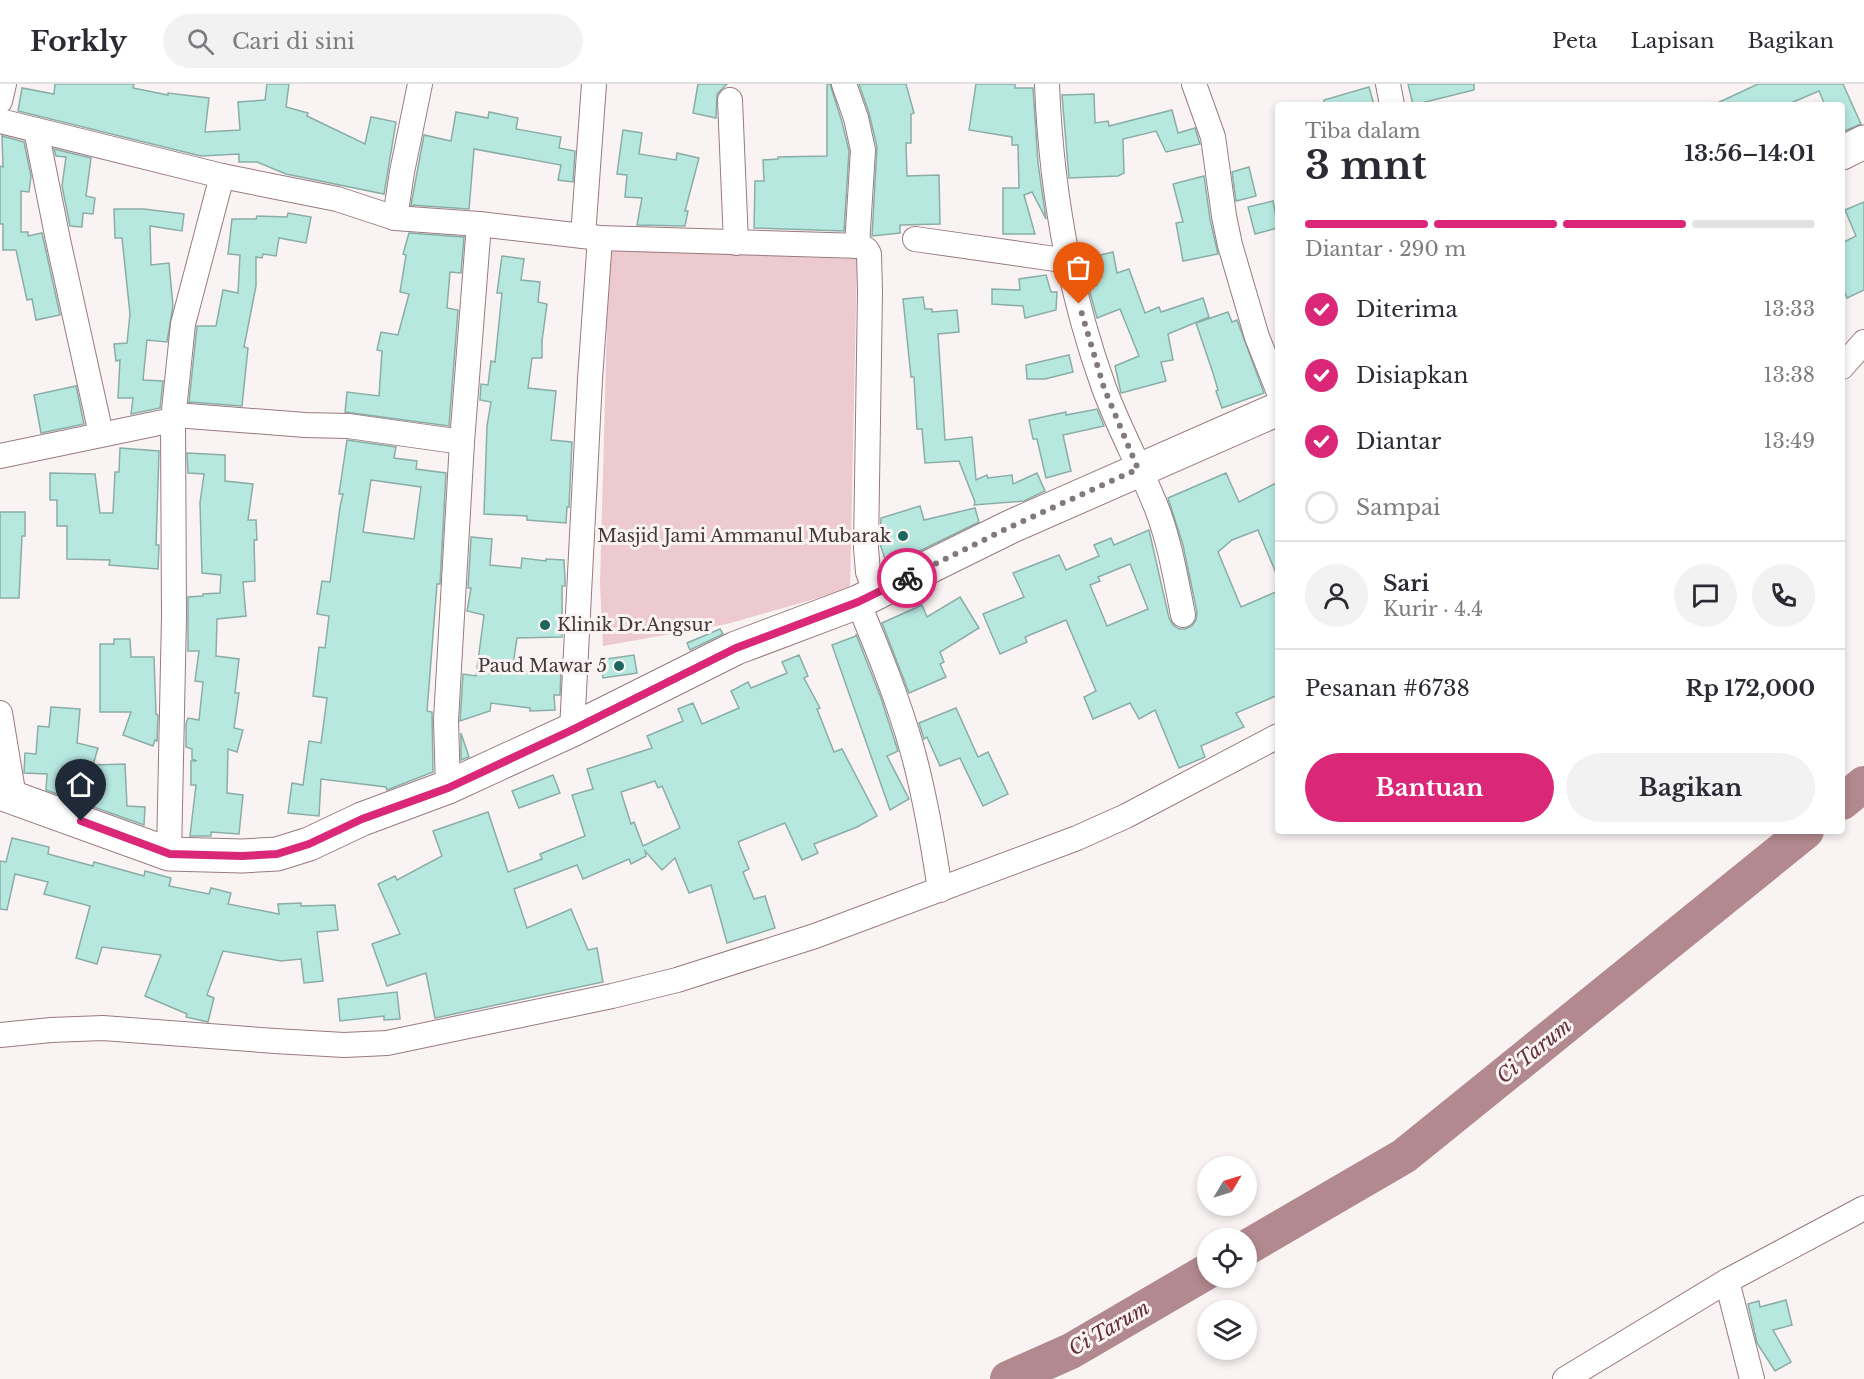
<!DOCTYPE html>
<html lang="id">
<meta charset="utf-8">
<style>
:root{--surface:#fff;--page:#f2f2f3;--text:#2b2b33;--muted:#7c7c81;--line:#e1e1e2;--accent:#db2777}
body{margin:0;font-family:"Libre Baskerville",serif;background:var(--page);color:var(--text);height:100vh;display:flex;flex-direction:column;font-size:22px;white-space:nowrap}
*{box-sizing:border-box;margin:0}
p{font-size:20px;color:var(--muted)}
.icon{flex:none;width:33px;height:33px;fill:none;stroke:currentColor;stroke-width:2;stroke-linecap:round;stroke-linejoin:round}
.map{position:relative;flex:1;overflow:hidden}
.drawer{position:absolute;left:1275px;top:18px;width:570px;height:732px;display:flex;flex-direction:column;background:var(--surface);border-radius:6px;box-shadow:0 3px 9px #0003}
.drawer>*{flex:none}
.needle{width:39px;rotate:52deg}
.buttons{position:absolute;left:1197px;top:1072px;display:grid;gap:12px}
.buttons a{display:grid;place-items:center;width:60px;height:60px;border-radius:50%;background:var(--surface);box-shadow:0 3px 9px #0003;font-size:30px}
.pin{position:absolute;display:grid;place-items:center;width:51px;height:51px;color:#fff;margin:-62px -26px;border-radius:50% 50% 50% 0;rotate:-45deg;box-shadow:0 0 6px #0007}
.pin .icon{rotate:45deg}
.courier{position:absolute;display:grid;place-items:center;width:60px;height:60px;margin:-30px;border:4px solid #db2777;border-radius:50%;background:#fff;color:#222;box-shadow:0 2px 8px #0007}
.summary em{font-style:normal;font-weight:700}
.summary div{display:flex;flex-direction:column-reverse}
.summary{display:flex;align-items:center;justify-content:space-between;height:102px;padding:0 30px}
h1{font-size:39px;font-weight:700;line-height:45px}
.bar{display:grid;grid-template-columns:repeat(4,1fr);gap:9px 6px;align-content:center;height:72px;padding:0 30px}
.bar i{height:8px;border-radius:4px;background:var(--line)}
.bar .current{background:var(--accent)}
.bar p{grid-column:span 4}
.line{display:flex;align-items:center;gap:15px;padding:0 30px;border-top:2px solid var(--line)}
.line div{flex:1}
.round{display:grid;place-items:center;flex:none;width:63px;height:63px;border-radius:32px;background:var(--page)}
ol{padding:0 30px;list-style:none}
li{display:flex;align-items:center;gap:18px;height:66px}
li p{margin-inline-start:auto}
li .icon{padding:6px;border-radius:50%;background:var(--accent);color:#fff;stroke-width:4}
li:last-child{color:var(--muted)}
li i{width:33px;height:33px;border:3px solid var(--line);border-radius:50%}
.primary-button{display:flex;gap:12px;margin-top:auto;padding:12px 30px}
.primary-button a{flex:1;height:69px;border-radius:36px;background:var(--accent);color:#fff;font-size:24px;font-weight:700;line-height:69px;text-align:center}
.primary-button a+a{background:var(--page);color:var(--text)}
header{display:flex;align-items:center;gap:36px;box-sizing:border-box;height:84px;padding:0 30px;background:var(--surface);border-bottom:2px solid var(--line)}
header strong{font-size:28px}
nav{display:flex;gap:33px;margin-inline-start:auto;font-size:21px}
.search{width:420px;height:54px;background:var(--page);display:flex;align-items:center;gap:15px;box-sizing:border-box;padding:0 21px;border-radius:33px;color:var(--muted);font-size:22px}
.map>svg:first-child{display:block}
</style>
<header>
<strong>Forkly</strong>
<div class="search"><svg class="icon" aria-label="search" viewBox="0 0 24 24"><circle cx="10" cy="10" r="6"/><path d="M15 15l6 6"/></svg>Cari di sini</div>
<nav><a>Peta</a><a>Lapisan</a><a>Bagikan</a></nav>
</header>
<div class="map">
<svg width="1864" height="1295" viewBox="0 0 1864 1295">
<rect width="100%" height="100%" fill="#faf3f4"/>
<path fill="#edcacf" d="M 609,166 L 857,175 L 850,505 L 727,540 L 603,562 L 600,500 Z"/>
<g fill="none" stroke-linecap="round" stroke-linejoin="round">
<g stroke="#b2898f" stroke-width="36">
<path d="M 1842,718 L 1864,700"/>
<path d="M 1246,1164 L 1404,1072 L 1806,747"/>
<path d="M 1008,1295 L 1071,1267 L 1208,1187"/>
</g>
</g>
<g fill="#b7e8e0" stroke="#8aada7" stroke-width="1.5" fill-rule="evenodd">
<path d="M 55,0 L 134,0 L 133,4 L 168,11 L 168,9 L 209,14 L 205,48 L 240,46 L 238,18 L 265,16 L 267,0 L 289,0 L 286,23 L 308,29 L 307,32 L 365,60 L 371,33 L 396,38 L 384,110 L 286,90 L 257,78 L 239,78 L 239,70 L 201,72 L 18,27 L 22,4 L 54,10 Z"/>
<path d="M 698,0 L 727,0 L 717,10 L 716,34 L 693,29 Z"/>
<path d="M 827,0 L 830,0 L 842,38 L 849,67 L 844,147 L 754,144 L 755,97 L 764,97 L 763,76 L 778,75 L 778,73 L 827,72 Z"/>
<path d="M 859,0 L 906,0 L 914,29 L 911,30 L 911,59 L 906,59 L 907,92 L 939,91 L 940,140 L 900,141 L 900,149 L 872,152 L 877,63 L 869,29 Z"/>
<path d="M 976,0 L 1015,0 L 1015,4 L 1033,4 L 1038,79 L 1046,135 L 1032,108 L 1024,111 L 1035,150 L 1003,150 L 1003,104 L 1019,104 L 1018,61 L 1012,61 L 1012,53 L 969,46 Z"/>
<path d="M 1408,0 L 1474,0 L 1474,6 L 1413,21 Z"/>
<path d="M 1758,0 L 1843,0 L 1861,40 L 1842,48 L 1842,21 L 1825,21 L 1819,7 L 1786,21 L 1713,21 Z"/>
<path d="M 1369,3 L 1374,21 L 1324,21 L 1324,16 Z"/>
<path d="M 1094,10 L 1095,39 L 1108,37 L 1109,42 L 1172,26 L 1178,49 L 1195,44 L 1200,60 L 1166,68 L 1156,47 L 1123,55 L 1124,89 L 1118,92 L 1069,94 L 1062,11 Z"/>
<path d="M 456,28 L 488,34 L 489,28 L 518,34 L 516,45 L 561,53 L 559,64 L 575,67 L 573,98 L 558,96 L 561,81 L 474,65 L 469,125 L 411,121 L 424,51 L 451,57 Z"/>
<path d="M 623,46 L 642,49 L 639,70 L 676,76 L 677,69 L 699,74 L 685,127 L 688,127 L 685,142 L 637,141 L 642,114 L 625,113 L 627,91 L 617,90 Z"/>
<path d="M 2,52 L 24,58 L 31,92 L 29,108 L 21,107 L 21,148 L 28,148 L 28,152 L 42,149 L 60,231 L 36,236 L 32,215 L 27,216 L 16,166 L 3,166 L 3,140 L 0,140 L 0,82 L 3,83 Z"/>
<path d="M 54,65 L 91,74 L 86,112 L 95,114 L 93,130 L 83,129 L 82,143 L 70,142 L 62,102 L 66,73 L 56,72 Z"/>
<path d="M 1249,83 L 1256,112 L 1236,117 L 1232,88 Z"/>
<path d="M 1204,92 L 1210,135 L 1218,170 L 1183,177 L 1176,139 L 1183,138 L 1173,100 Z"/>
<path d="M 1273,117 L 1278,144 L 1255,150 L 1248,123 Z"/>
<path d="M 1864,118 L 1864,206 L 1847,214 L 1842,202 L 1842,159 L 1856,152 L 1845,126 Z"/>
<path d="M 114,125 L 144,125 L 184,130 L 182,147 L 150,142 L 151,181 L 169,179 L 173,222 L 167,258 L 147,256 L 143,296 L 163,297 L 160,324 L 131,330 L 133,314 L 118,314 L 120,276 L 116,277 L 114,260 L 127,259 L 130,230 L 122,154 L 115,154 Z"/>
<path d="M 288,129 L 311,133 L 306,159 L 279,154 L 276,172 L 263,170 L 262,174 L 256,173 L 256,202 L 244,263 L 248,264 L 242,322 L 189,318 L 197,242 L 216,242 L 223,206 L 238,209 L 240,171 L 228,170 L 232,135 L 256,135 L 257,132 L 287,133 Z"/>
<path d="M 409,149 L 464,153 L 461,189 L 450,188 L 447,224 L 458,226 L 449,342 L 345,328 L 347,308 L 379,312 L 382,267 L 377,266 L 381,248 L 398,251 L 409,210 L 400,208 L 406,171 L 403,170 Z"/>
<path d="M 1113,168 L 1117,189 L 1129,185 L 1145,229 L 1159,223 L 1161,228 L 1203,214 L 1209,233 L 1168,250 L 1173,276 L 1161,278 L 1166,297 L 1121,309 L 1115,282 L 1139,272 L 1120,225 L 1097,234 L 1089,205 L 1097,201 L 1092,173 Z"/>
<path d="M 502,172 L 524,175 L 521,196 L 540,198 L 538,218 L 547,220 L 542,257 L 542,274 L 532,274 L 528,304 L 556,307 L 551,356 L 572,358 L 569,423 L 567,423 L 566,439 L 527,436 L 527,432 L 484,430 L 487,342 L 491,318 L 480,316 L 481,300 L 488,301 L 491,277 L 495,278 L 502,209 L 497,209 Z"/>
<path d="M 1046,191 L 1051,208 L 1057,208 L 1056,226 L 1025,234 L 1023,222 L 992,220 L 992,205 L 1020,206 L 1019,195 Z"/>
<path d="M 923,213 L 925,225 L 932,225 L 932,228 L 957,226 L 959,248 L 938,250 L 945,356 L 972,353 L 976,396 L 987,391 L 988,394 L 1012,391 L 1013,400 L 1037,389 L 1045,407 L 1024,417 L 974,421 L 975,418 L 959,377 L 925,379 L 922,345 L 917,345 L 914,293 L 911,293 L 903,215 Z"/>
<path d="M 1228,228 L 1232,238 L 1237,236 L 1264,309 L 1222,324 L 1216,307 L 1218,306 L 1213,289 L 1196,239 Z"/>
<path d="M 1069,271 L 1073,288 L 1045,295 L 1027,295 L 1026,281 Z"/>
<path d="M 76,302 L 84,340 L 41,349 L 34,311 Z"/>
<path d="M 1097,325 L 1104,342 L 1063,351 L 1071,387 L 1046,394 L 1037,355 L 1033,355 L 1029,336 L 1066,328 L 1066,331 Z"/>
<path d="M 347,356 L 396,363 L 394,374 L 417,377 L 416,385 L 446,389 L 440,500 L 437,500 L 427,627 L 432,628 L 433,688 L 387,706 L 386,703 L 321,695 L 319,732 L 288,729 L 292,699 L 303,701 L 309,657 L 321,659 L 327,614 L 313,612 L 319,563 L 325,564 L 329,532 L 317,530 L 322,497 L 330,498 L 340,423 L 343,410 L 339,410 ZM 371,396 L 421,403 L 414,455 L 363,448 Z"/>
<path d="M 120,364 L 159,367 L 156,461 L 159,461 L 158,485 L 109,481 L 110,476 L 67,475 L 67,442 L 57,442 L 57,416 L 50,416 L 50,389 L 95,390 L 100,429 L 113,429 L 115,388 L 119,388 Z"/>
<path d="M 187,369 L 225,371 L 225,397 L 253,400 L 248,436 L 256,436 L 257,456 L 254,456 L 255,497 L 243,498 L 246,532 L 217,535 L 216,572 L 239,575 L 235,609 L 239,609 L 234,644 L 243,646 L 237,668 L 228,665 L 227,709 L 243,711 L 239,750 L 211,748 L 211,752 L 190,752 L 196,701 L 191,701 L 191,677 L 197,677 L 192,675 L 192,665 L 186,663 L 186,640 L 188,634 L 199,636 L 203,598 L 195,597 L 199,567 L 188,567 L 188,513 L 203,512 L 203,510 L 220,509 L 221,491 L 202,489 L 200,419 L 204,390 L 188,389 Z"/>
<path d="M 1226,389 L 1239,418 L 1278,398 L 1278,494 L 1258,446 L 1232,456 L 1218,468 L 1241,523 L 1278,507 L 1278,611 L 1236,629 L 1244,643 L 1201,662 L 1205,673 L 1179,684 L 1155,626 L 1139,635 L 1130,619 L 1093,635 L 1084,613 L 1096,607 L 1066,536 L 1025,553 L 1027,558 L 1000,570 L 983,530 L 1024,513 L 1013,489 L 1059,471 L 1066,486 L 1099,472 L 1094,461 L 1111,454 L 1114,461 L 1149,446 L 1169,534 L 1173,541 L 1179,545 L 1185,545 L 1192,542 L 1196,536 L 1197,528 L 1183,461 L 1168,414 ZM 1130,480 L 1148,525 L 1107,542 L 1090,501 L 1100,497 L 1098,493 Z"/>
<path d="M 920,422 L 924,436 L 975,424 L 979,438 L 897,478 L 887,481 L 880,460 L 881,434 Z"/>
<path d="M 0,428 L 25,428 L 25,452 L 22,452 L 19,514 L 0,514 Z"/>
<path d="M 471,453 L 492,455 L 490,481 L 521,484 L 522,474 L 546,477 L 546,475 L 564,476 L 565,496 L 565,502 L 562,502 L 562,553 L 517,554 L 512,588 L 561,586 L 560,611 L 554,611 L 555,626 L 530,627 L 530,624 L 491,619 L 490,627 L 460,637 L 463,590 L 476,592 L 484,531 L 467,527 L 471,504 L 468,504 Z"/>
<path d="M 960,513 L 979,544 L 940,568 L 944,578 L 940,580 L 946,593 L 909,609 L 882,539 L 922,521 L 927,533 Z"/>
<path d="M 720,545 L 723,550 L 690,566 L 687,559 Z"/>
<path d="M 856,550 L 881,614 L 898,667 L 887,672 L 909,715 L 890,726 L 832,561 L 856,552 Z"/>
<path d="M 114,555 L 130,555 L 131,573 L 154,573 L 156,630 L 158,631 L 157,657 L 155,656 L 153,662 L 123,651 L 131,628 L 100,628 L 100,560 L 114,560 Z"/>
<path d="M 634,571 L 637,589 L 603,594 L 600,576 Z"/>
<path d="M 799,571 L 808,592 L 804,594 L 820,624 L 817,625 L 834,668 L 842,665 L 877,732 L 857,743 L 814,760 L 818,769 L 802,776 L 785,739 L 738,758 L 749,785 L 743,788 L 754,815 L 765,812 L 775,844 L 727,859 L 711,801 L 689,809 L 675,774 L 662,786 L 645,767 L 646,772 L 631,780 L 629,775 L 583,795 L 577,781 L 514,805 L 527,844 L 571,825 L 588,866 L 597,864 L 603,898 L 435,934 L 426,889 L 387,902 L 372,860 L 400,850 L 378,800 L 395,792 L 397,796 L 442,772 L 433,747 L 488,728 L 508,788 L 542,775 L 540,770 L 585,752 L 572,711 L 593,705 L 587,685 L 652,664 L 647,652 L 683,637 L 678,625 L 693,619 L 702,640 L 739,624 L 731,607 L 748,598 L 751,604 L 787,589 L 782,578 ZM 655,697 L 658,704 L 662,702 L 680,744 L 643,762 L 634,738 L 631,740 L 621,708 Z"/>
<path d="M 51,623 L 80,625 L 77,659 L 98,664 L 93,681 L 125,680 L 127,722 L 145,723 L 144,741 L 46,706 L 47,690 L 24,689 L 25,669 L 36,670 L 38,642 L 49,643 Z"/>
<path d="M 956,624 L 978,673 L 988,668 L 1008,710 L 983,722 L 960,674 L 940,682 L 927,653 L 924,655 L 919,639 Z"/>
<path d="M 461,649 L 469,673 L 461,676 Z"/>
<path d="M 553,691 L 560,709 L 519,724 L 512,707 Z"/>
<path d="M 12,754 L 49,763 L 48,770 L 93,782 L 94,778 L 144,792 L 145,787 L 171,794 L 169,802 L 209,810 L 211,804 L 231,809 L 228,820 L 279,830 L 278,820 L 301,819 L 301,822 L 335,821 L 338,846 L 317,848 L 323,897 L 304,899 L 301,875 L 281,877 L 223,867 L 207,911 L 214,914 L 208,938 L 186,933 L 187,930 L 145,912 L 161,871 L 102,863 L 97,880 L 76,874 L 90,822 L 44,810 L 48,798 L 15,790 L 7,826 L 0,825 L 0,777 L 6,778 Z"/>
<path d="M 397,908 L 400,935 L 384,936 L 384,932 L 340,937 L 338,915 Z"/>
<path d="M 1786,1216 L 1792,1241 L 1773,1246 L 1791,1278 L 1775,1287 L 1757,1259 L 1748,1220 L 1759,1217 L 1760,1223 Z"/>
</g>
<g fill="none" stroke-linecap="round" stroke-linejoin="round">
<defs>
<g id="street">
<path d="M 844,0 L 856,34 L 863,66 L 857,162"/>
<path d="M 1047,0 C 1051,103 1069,207 1104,304 C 1119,345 1141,384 1157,425 C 1170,459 1176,496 1183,531"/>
<path d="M 1194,0 L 1213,53 L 1224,132 L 1230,161 L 1257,253 L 1278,306"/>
<path d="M 1388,0 L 1392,21"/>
<path d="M 730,16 L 736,159"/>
<path d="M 0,17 L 4,0"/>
<path d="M 0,37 L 222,92 L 337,115 L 395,134 L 479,140 L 600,154 L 861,162 L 867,166 L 869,170 L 870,207 L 866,464 L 868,488 L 876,510"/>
<path d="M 36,46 L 58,156 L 101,350"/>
<path d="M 395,134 L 402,88 L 420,0"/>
<path d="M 583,152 L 594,0"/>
<path d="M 915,155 L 1069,177"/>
<path d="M 1842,283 L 1864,258"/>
<path d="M 175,331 L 305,341 L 348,342 L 462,358"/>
<path d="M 0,372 L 173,336"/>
<path d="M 858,518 C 878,566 898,615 912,665 C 925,711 933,759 940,806"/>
<path d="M 0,629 L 14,713"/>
<path d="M 572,646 L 590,295 L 600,154"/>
<path d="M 448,703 L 446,636 L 462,358 L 479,140"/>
<path d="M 169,770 L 174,532 L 173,336 L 183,240 L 222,92"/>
<path d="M 0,951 L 51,946 L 103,944 L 275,957 L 344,961 L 387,959 L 612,912 L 677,896 L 815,852 L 1077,754 L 1126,732 L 1278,652"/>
<path d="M 1727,1197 L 1752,1295"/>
<path d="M 1565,1295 L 1727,1197 L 1864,1124"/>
</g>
<g id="secondary">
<path d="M 1842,69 L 1864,58"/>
<path d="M 0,709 L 169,770 L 242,772 L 277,770 L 309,760 L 362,735 L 448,703 L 572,646 L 736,564 L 858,518 L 1010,443 L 1278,325"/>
</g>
</defs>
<use href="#street" stroke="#997a7f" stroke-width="26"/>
<use href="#secondary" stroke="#997a7f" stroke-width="35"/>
<use href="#street" stroke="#fff" stroke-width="24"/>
<use href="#secondary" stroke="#fff" stroke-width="33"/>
</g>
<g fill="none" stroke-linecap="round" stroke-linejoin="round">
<path stroke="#84797a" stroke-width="6" stroke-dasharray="0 10.8" d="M 907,494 L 1010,443 L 1138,385 L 1104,304 L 1079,220"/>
<path stroke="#db2777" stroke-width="8" d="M 81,737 L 170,770 L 242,772 L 277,770 L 309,760 L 362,735 L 448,704 L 572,646 L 736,564 L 858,518 L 907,494"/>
</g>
<g fill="#1d665d" stroke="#faf3f4" stroke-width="2">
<circle cx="903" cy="452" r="6"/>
<circle cx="545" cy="541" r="6"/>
<circle cx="619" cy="582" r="6"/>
</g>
<g text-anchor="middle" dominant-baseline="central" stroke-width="6" stroke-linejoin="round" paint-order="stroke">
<g font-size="18" fill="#453739" stroke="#faf3f4" text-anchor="end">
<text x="891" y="452">Masjid Jami Ammanul Mubarak</text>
<text x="557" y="541" text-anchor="start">Klinik Dr.Angsur</text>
<text x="607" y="582">Paud Mawar 5</text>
</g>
<g font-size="20" font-style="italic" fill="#652d3a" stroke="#faf3f4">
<text transform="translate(1534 967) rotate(-39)">Ci Tarum</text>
<text transform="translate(1109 1244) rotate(-30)">Ci Tarum</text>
</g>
</g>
</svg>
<div class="buttons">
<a><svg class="needle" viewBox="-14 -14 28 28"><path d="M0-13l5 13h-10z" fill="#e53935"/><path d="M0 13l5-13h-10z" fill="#7c7c81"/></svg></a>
<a><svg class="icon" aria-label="locate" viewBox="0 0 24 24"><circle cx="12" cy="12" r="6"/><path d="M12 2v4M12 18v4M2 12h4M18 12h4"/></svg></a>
<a><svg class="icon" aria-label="layers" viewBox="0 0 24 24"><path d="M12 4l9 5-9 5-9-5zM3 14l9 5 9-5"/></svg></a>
</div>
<div class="pin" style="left:1079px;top:220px;background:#ea580c"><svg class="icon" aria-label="bag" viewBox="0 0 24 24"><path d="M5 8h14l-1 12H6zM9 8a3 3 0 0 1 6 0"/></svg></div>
<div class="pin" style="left:81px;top:737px;background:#1f2937"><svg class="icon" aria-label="home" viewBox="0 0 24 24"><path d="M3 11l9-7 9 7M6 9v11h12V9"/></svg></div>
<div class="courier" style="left:907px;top:494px"><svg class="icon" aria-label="bike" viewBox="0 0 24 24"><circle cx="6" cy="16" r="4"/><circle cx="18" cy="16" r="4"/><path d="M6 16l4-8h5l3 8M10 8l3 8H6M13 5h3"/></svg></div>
<section class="drawer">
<div class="summary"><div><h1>3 mnt</h1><p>Tiba dalam</p></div><em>13:56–14:01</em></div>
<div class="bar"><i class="current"></i><i class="current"></i><i class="current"></i><i></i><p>Diantar · 290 m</p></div>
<ol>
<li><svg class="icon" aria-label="check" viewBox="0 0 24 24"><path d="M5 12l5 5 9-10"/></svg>Diterima<p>13:33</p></li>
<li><svg class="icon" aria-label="check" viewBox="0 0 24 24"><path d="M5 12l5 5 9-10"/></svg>Disiapkan<p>13:38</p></li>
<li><svg class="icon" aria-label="check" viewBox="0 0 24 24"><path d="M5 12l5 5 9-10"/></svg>Diantar<p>13:49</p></li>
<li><i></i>Sampai</li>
</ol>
<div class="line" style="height:108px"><a class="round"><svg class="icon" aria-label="person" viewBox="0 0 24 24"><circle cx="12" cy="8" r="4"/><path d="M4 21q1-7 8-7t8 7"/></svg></a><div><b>Sari</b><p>Kurir · 4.4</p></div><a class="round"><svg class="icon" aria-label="chat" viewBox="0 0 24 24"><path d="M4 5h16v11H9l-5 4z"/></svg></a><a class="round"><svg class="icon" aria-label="phone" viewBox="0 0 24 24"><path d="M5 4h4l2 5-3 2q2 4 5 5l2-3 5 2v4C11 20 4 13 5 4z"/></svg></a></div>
<div class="line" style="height:78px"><div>Pesanan #6738</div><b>Rp 172,000</b></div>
<div class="primary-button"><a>Bantuan</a><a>Bagikan</a></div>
</section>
</div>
